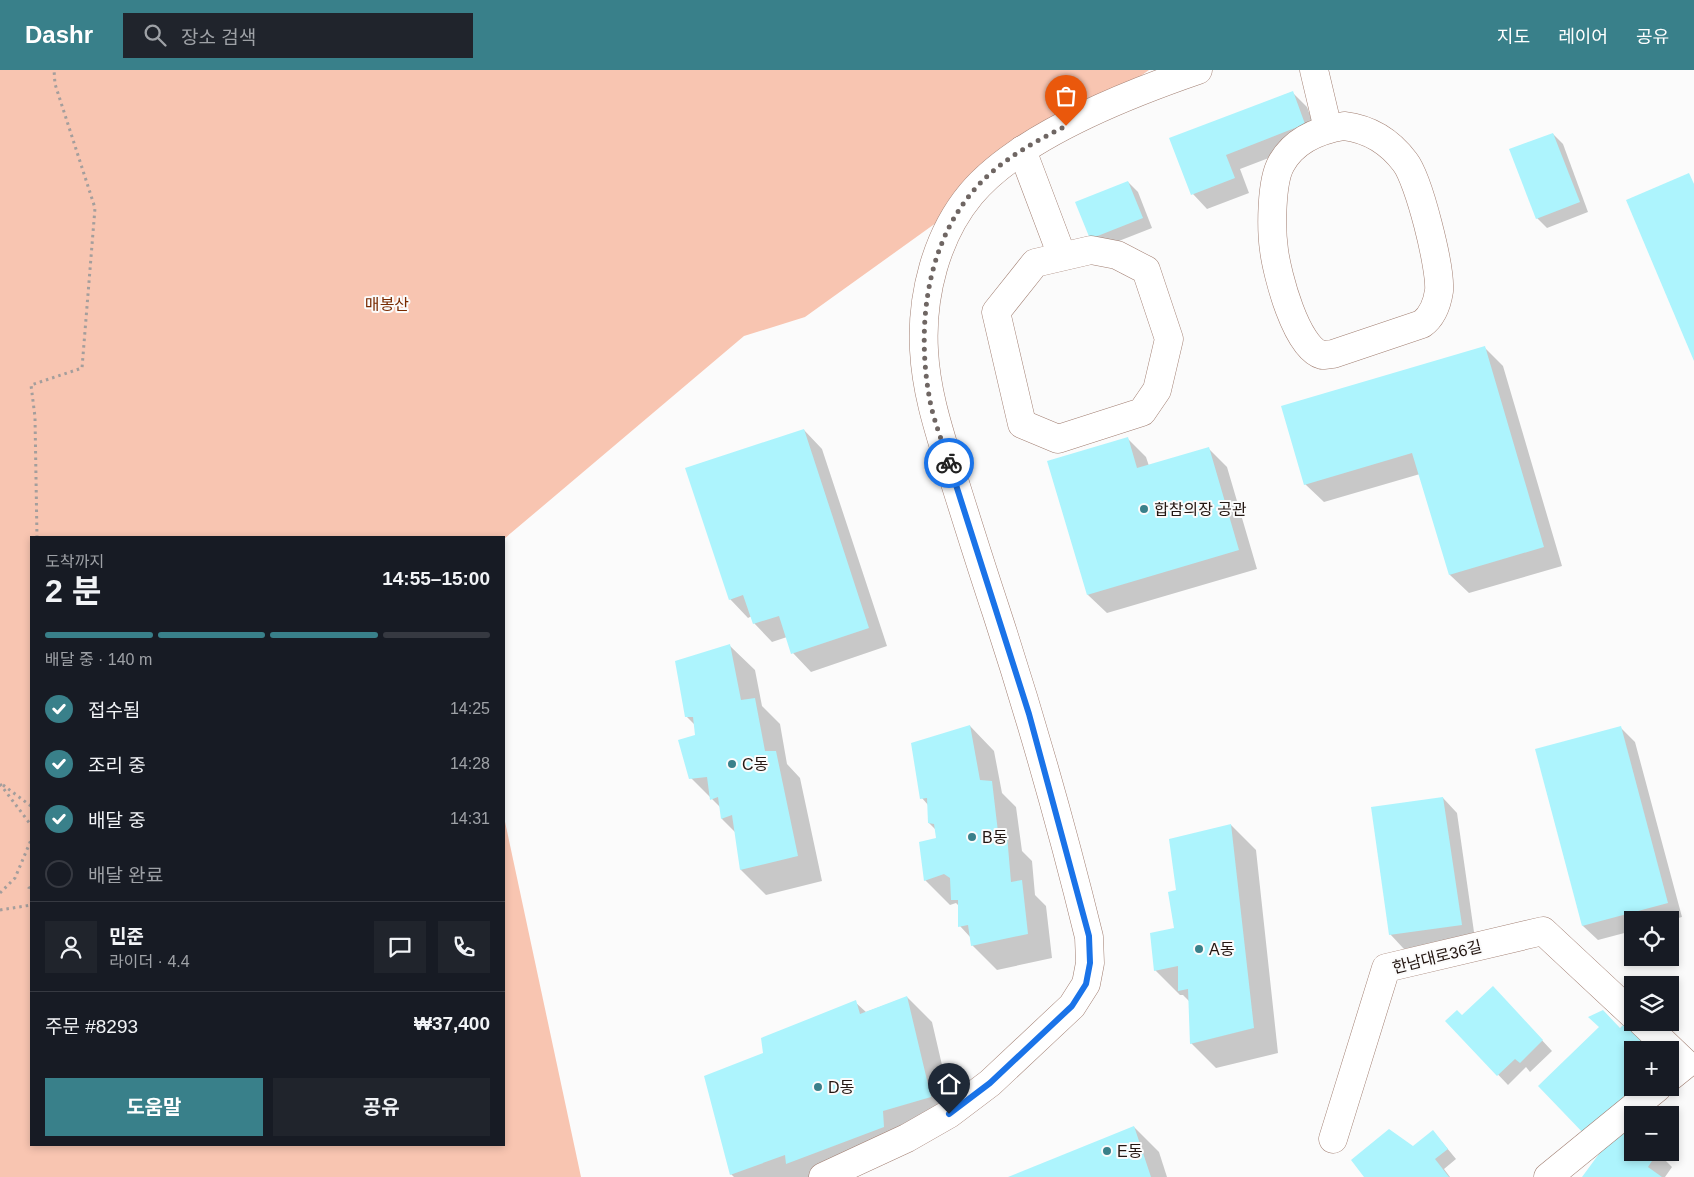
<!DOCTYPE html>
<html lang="ko">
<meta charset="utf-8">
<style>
:root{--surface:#171b24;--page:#20242c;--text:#f1f3f6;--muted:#9ea1a6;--line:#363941;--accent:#39808a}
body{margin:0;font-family:Arial,"Noto Sans KR",sans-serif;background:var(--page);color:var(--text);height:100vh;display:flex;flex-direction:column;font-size:19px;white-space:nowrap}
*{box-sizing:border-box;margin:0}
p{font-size:16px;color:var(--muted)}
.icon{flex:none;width:28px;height:28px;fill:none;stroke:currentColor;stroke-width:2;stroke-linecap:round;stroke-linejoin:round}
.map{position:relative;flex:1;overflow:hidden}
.drawer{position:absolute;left:30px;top:466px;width:475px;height:610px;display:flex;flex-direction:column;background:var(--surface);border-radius:0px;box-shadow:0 2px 8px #0003}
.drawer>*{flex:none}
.controls{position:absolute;left:1624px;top:841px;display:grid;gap:10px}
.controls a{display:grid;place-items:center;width:55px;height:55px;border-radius:0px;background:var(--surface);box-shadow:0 2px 8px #0003;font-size:25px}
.pin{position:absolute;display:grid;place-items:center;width:42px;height:42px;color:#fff;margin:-51px -21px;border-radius:50% 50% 50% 0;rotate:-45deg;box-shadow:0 0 5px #0007}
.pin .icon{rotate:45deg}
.courier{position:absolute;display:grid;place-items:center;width:50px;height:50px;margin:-25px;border:4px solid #1a73e8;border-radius:50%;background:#fff;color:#222;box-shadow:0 1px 6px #0007}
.headline em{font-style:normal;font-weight:700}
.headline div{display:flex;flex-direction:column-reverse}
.headline{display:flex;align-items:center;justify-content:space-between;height:85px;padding:0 15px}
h1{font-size:32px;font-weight:700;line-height:38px}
.bar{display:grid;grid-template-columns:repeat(4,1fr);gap:8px 5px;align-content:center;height:60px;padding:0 15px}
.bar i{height:6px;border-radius:4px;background:var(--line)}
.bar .selected{background:var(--accent)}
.bar p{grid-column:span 4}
.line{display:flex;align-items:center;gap:12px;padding:0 15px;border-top:1px solid var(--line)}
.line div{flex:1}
.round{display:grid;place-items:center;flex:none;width:52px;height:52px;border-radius:0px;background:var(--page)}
ol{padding:0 15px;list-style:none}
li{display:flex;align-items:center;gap:15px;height:55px}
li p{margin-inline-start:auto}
li .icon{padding:5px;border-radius:50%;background:var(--accent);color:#fff;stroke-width:4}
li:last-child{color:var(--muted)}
li i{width:28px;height:28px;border:2px solid var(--line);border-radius:50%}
.button{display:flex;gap:10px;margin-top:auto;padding:10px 15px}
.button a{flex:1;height:58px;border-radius:0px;background:var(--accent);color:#fff;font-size:20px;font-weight:700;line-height:58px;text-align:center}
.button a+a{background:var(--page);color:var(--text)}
header{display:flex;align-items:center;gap:30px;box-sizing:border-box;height:70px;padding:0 25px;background:var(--accent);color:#fff}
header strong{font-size:24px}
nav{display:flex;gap:28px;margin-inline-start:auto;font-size:18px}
.search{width:350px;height:45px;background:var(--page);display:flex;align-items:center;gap:12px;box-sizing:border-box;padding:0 18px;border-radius:0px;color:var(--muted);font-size:19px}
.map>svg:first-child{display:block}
</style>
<header>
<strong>Dashr</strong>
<div class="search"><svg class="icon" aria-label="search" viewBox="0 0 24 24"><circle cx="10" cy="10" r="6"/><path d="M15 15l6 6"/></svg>장소 검색</div>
<nav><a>지도</a><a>레이어</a><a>공유</a></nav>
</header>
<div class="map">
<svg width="1694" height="1107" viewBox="0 0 1694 1107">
<rect width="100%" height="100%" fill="#fbfbfb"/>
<path fill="#f8c5b1" d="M 0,0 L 1149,0 L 805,247 L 744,266 L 504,469 L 31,468 L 31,1075 L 504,1075 L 504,747 L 581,1107 L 0,1107 Z"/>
<g fill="#0003">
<path d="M 1292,22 L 1307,37 L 1319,69 L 1240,99 L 1249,123 L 1207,139 L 1193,124 L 1171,69 Z"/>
<path d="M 1553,64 L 1563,74 L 1588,142 L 1547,158 L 1537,148 Z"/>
<path d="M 1128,112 L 1138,122 L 1152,158 L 1101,178 L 1091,169 Z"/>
<path d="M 1484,277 L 1503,296 L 1562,496 L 1469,523 L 1450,505 L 1420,404 L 1324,432 L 1305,414 Z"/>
<path d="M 804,360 L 822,379 L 887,576 L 811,602 L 793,583 L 787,567 L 772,572 L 754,553 L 752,546 L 748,548 L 730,529 Z"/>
<path d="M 1127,368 L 1146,387 L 1149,396 L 1208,378 L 1227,397 L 1257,499 L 1107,543 L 1088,525 L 1049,392 Z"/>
<path d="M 730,576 L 755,600 L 762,636 L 780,654 L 787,694 L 800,708 L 822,811 L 766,825 L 741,800 L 736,763 L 722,749 L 721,738 L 691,708 L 696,666 L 695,655 L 686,646 Z"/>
<path d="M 970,656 L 994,681 L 1002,723 L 1016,737 L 1022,781 L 1032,791 L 1035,825 L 1046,836 L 1052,888 L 997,900 L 972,875 L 971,868 L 960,856 L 959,836 L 956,833 L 950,835 L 925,810 L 937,769 L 936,760 L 929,753 L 928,735 L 922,728 Z"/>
<path d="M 1620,657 L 1635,672 L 1682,847 L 1670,850 L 1632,850 L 1632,861 L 1598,870 L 1583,856 Z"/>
<path d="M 1443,728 L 1457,743 L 1475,869 L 1404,879 L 1390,864 Z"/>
<path d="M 1231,755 L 1256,780 L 1278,983 L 1216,998 L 1191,973 L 1189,931 L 1183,925 L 1180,925 L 1155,900 L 1175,859 L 1178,820 Z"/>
<path d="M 907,927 L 932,952 L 955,1051 L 842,1107 L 734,1107 L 731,1104 L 764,984 L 855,932 L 866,942 Z"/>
<path d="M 1503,928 L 1552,981 L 1530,1002 L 1526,997 L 1508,1015 L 1447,951 L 1463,947 Z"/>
<path d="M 1620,959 L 1632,980 L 1632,1018 L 1657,1018 L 1598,1075 Z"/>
<path d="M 1621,1056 L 1632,1064 L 1632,1082 L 1657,1082 L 1672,1097 L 1665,1107 L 1584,1107 Z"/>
<path d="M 1134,1057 L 1159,1082 L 1167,1107 L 1011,1107 Z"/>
<path d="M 1442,1072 L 1456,1089 L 1444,1099 L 1450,1107 L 1366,1107 Z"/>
</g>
<g fill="#adf4fd">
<path d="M 1293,21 L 1305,54 L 1226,85 L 1235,108 L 1191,125 L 1169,68 Z"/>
<path d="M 1553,63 L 1580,132 L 1536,149 L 1509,79 Z"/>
<path d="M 1689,103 L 1694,114 L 1694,291 L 1626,130 Z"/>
<path d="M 1128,111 L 1143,148 L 1090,169 L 1075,132 Z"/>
<path d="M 1485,276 L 1544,477 L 1449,505 L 1412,383 L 1304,415 L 1281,336 Z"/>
<path d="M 804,359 L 869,558 L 791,584 L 779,546 L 753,554 L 743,525 L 729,530 L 685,398 Z"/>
<path d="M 1128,367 L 1137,398 L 1209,377 L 1239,480 L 1087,525 L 1047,391 Z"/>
<path d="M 730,574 L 741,630 L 755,628 L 765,681 L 776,681 L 798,786 L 740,800 L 732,745 L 721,749 L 718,727 L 710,730 L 707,707 L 689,709 L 678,670 L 695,665 L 693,647 L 685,647 L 675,591 Z"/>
<path d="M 970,655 L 980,710 L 992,711 L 998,762 L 1007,765 L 1011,812 L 1022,810 L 1028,864 L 971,876 L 968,855 L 958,857 L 958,830 L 951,830 L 950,808 L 944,804 L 924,811 L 919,772 L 936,768 L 934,754 L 928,753 L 927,728 L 920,729 L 911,673 Z"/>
<path d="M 1621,656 L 1668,833 L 1582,856 L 1535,679 Z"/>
<path d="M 1443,727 L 1462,855 L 1389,865 L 1371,737 Z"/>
<path d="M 1231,754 L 1254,958 L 1190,974 L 1188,919 L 1178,921 L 1178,896 L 1154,901 L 1150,863 L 1174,858 L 1168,822 L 1176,820 L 1169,769 Z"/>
<path d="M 1493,916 L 1543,970 L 1520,993 L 1515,989 L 1497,1006 L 1445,951 L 1457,940 L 1462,945 Z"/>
<path d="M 907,926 L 931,1027 L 883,1041 L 884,1057 L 786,1094 L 785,1085 L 730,1105 L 704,1006 L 763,983 L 761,968 L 856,930 L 860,944 Z"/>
<path d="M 1603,940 L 1620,958 L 1626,952 L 1653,980 L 1632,980 L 1632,1018 L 1637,1018 L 1587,1067 L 1538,1016 L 1599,957 L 1588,947 Z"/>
<path d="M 1621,1054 L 1632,1063 L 1632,1082 L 1658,1082 L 1648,1097 L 1662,1107 L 1582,1107 Z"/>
<path d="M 1134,1056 L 1151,1107 L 1008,1107 Z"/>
<path d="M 1389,1059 L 1413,1076 L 1433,1060 L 1448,1079 L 1435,1089 L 1449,1107 L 1364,1107 L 1351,1090 Z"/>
</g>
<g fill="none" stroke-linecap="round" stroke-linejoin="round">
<defs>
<g id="minor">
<path d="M 1314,0 L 1328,59"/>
<path d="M 1344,56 C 1369,59 1390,72 1405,92 C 1419,110 1441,198 1439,221 C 1437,234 1433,246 1422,254 L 1333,284 C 1330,284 1325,285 1322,285 C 1296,278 1277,204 1274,180 C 1271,159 1271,112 1281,94 C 1294,70 1319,60 1344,56 Z"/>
<path d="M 1022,80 L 1062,186"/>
<path d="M 1091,180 L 1117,185 L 1146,200 L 1169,269 L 1157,320 L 1142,342 L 1058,369 L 1022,354 L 996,242 L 1035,193 Z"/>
<path d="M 1642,952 L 1686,994 L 1670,1007"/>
<path d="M 1333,1069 L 1386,898 L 1543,861 L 1632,944"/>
<path d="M 823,1107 L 907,1068 L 949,1044 L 990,1013 L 1072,936 L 1086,914 L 1090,893 L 1089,867 C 1062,757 1031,648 996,541 C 980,493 965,445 950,397 C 938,358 926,321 924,280 C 921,226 936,166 971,124 C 1019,67 1128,24 1198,0"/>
<path d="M 1548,1107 L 1657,1018"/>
</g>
</defs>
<use href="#minor" stroke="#a17e71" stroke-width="29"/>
<g stroke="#a49e9c" stroke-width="3" stroke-dasharray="2.5 4" stroke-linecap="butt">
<path d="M 37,468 L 35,347 L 31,315 L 82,298 L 95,138 L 55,14 L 54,0"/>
<path d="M 0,714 L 31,755"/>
<path d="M 3,715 L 31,736"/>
<path d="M 31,817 L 29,818 L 31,821"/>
<path d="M 0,823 L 15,808 L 31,770"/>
<path d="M 0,840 L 31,835"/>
</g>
<use href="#minor" stroke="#fff" stroke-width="28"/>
</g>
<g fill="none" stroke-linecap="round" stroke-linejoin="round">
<path stroke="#6f6663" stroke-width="5" stroke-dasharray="0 9" d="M 949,393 C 943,373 934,352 930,331 C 915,252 927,158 992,102 C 1014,83 1040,69 1066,56"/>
<path stroke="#1a73e8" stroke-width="6" d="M 949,1044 L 990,1013 L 1072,936 L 1086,914 L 1090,893 L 1089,866 L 1029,644 L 949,393"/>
</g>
<g fill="#39808a" stroke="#fbfbfb" stroke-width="2">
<circle cx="1144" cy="439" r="5"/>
<circle cx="732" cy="694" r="5"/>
<circle cx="972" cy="767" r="5"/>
<circle cx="1199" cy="879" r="5"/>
<circle cx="818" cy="1017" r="5"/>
<circle cx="1107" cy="1081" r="5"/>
</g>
<g text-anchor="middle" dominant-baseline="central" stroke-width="4" stroke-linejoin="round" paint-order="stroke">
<g font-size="16" fill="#782a00" stroke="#fbfbfb">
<text x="387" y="234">매봉산</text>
</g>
<g font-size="16" fill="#231611" stroke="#fbfbfb" text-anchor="start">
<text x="1154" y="439">합참의장 공관</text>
<text x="742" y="694">C동</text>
<text x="982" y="767">B동</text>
<text x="1209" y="879">A동</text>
<text x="828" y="1017">D동</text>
<text x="1117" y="1081">E동</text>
</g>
<g font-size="16" fill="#231611" stroke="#fbfbfb">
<text transform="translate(1437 887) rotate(-14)">한남대로36길</text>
</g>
</g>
</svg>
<div class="controls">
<a><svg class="icon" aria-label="locate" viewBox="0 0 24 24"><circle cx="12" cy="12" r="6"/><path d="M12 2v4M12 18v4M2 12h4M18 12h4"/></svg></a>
<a><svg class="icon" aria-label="layers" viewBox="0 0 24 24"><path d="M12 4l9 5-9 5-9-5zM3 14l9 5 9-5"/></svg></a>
<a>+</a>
<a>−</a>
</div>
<div class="pin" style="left:1066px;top:56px;background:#ea580c"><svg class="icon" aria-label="bag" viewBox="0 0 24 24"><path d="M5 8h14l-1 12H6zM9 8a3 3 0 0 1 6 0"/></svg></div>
<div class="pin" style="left:949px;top:1044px;background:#1f2937"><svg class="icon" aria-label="home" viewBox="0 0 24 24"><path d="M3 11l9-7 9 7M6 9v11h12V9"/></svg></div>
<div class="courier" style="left:949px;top:393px"><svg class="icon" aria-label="bike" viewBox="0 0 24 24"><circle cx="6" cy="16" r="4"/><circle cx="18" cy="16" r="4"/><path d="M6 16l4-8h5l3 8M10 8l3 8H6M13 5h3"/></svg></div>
<section class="drawer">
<div class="headline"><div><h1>2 분</h1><p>도착까지</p></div><em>14:55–15:00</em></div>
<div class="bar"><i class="selected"></i><i class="selected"></i><i class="selected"></i><i></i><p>배달 중 · 140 m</p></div>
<ol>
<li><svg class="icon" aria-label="check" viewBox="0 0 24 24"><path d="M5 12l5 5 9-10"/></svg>접수됨<p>14:25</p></li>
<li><svg class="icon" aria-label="check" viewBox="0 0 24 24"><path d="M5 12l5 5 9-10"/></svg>조리 중<p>14:28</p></li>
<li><svg class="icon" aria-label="check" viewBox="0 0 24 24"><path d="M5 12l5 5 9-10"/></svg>배달 중<p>14:31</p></li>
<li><i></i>배달 완료</li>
</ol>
<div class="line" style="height:90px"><a class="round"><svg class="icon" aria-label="person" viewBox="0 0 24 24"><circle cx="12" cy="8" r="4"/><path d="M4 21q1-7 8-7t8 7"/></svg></a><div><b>민준</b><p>라이더 · 4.4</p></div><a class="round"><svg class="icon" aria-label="chat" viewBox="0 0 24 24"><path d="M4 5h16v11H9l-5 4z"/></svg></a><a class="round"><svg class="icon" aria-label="phone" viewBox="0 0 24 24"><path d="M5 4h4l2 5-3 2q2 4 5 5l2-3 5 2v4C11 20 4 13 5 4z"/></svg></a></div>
<div class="line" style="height:65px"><div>주문 #8293</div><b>₩37,400</b></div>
<div class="button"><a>도움말</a><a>공유</a></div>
</section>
</div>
